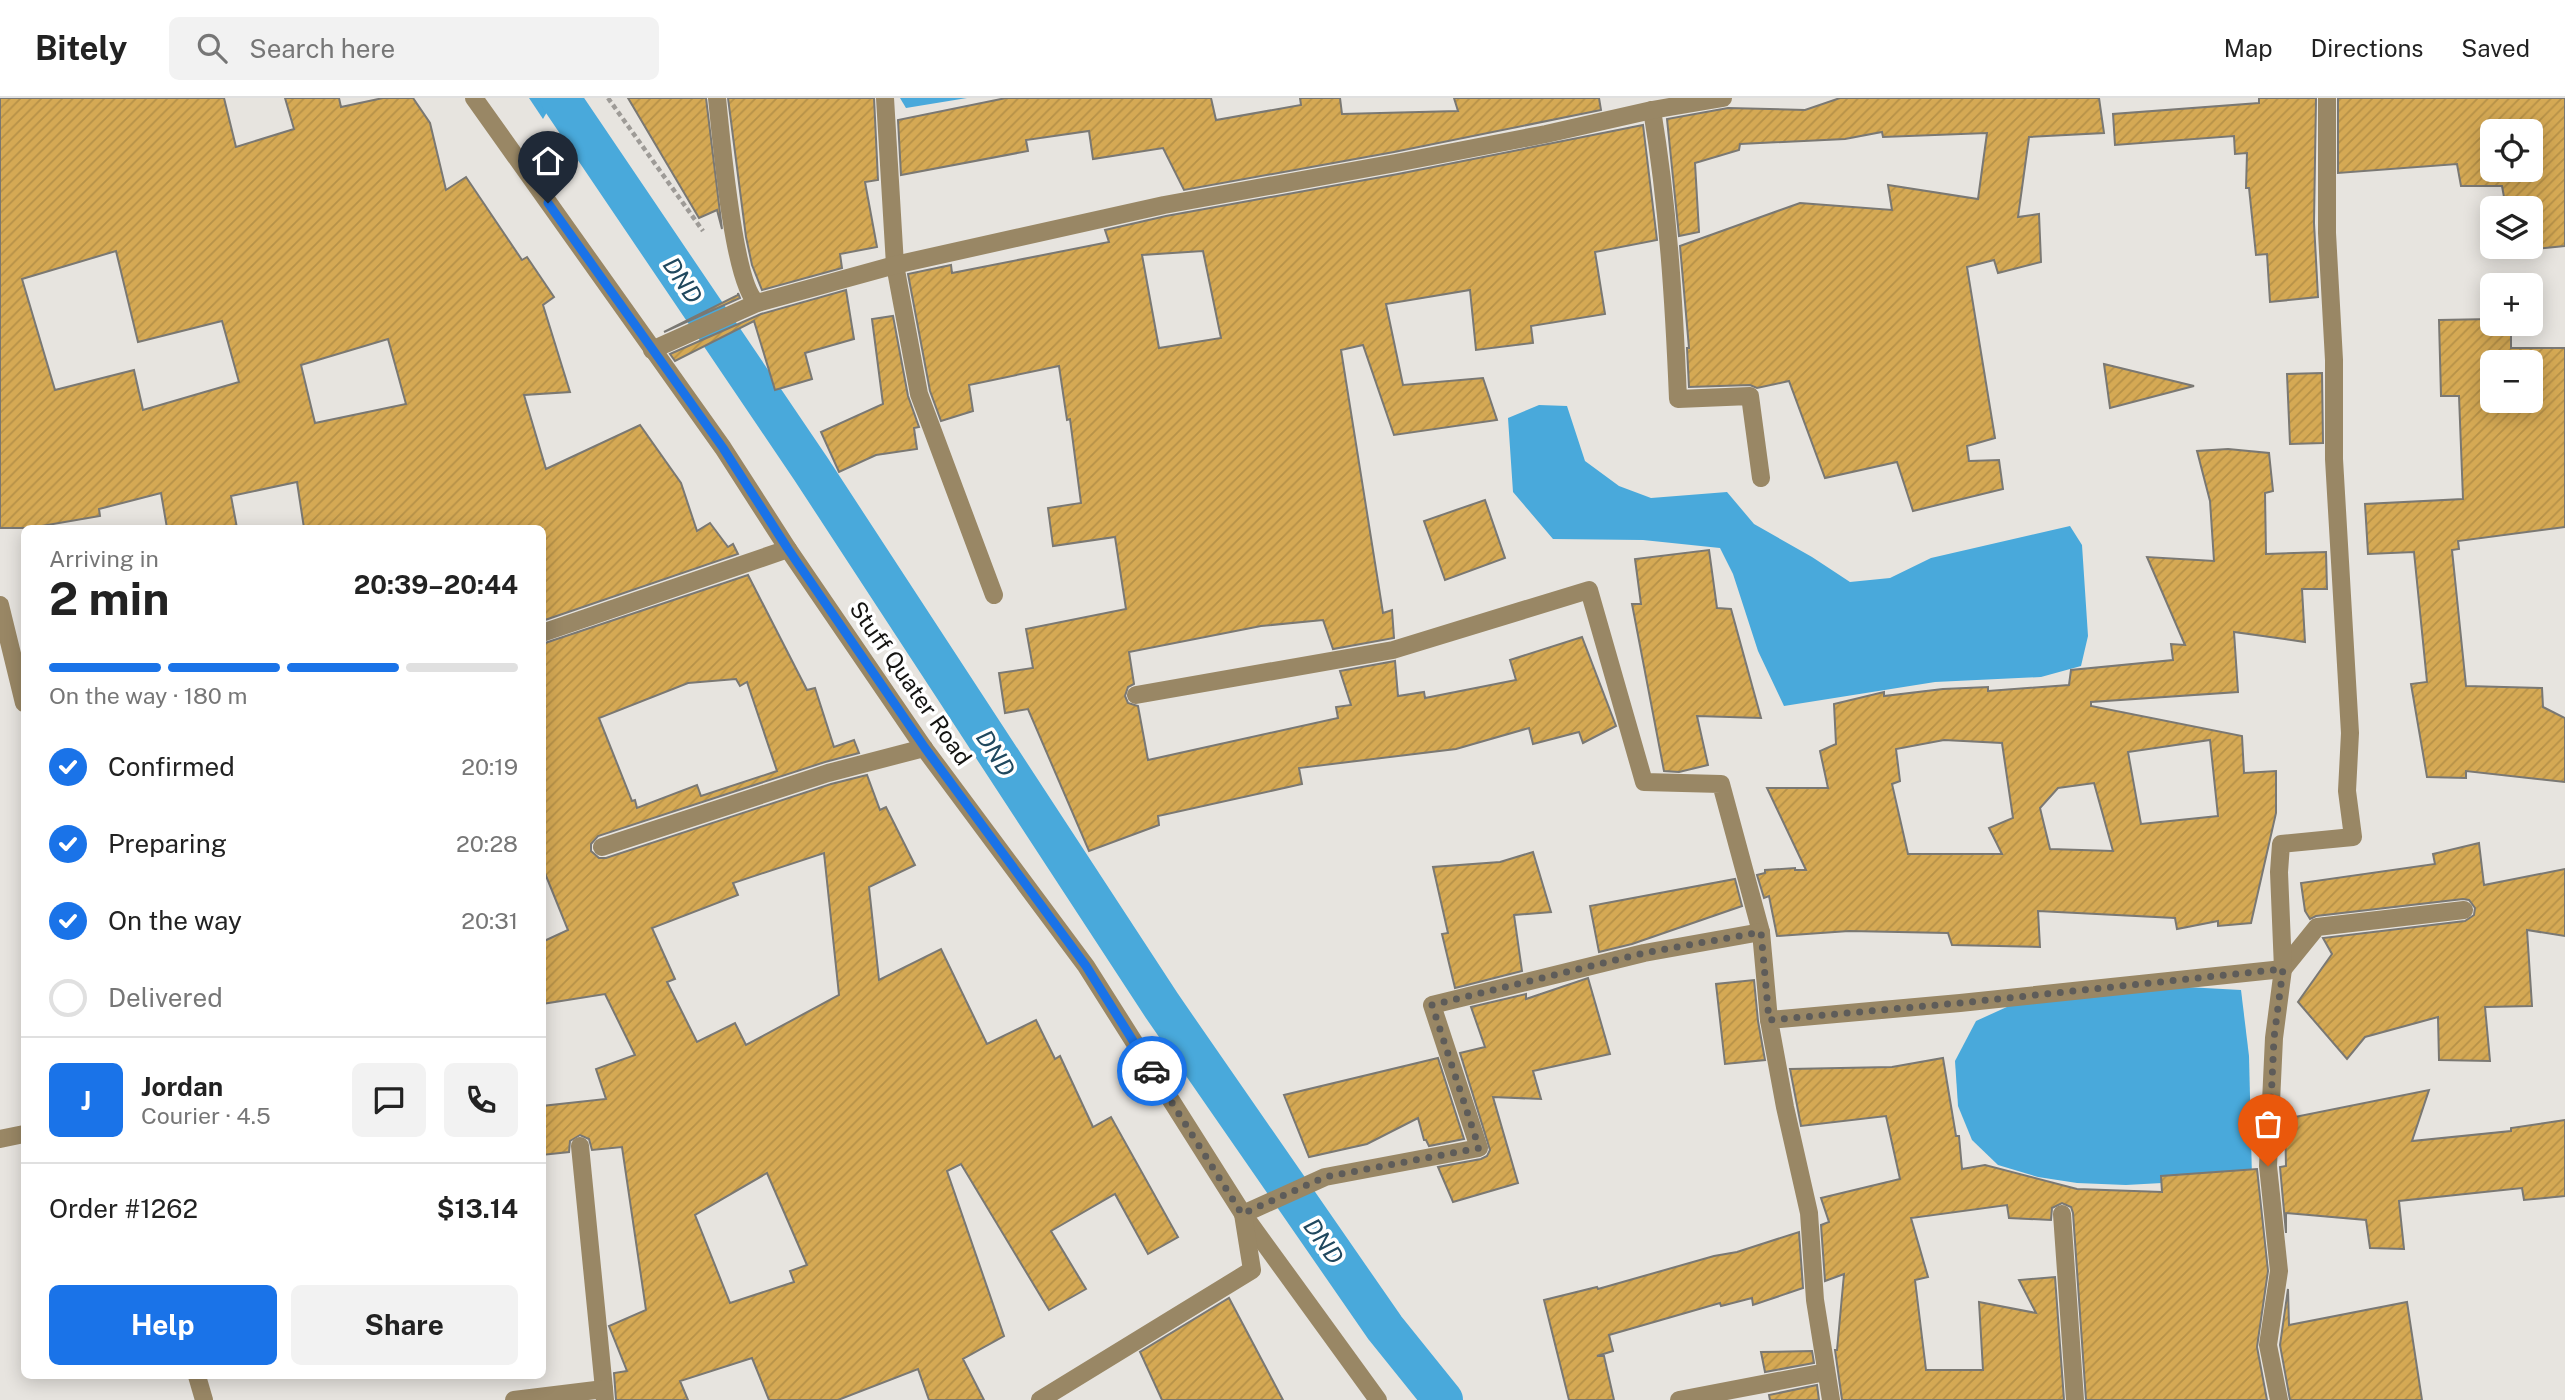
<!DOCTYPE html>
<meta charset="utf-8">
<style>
:root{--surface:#fff;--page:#f2f2f2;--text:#222;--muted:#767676;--line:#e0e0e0;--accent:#1a73e8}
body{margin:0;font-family:"Public Sans",sans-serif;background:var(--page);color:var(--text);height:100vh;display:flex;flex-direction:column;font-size:26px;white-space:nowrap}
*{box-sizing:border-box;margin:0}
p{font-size:23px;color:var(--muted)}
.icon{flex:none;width:38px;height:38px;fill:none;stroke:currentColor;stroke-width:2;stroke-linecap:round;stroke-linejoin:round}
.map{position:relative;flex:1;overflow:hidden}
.side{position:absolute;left:21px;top:427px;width:525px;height:854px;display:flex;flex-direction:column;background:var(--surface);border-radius:10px;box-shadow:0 4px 18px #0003}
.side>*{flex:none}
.controls{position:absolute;left:2480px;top:21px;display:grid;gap:14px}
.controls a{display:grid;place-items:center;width:63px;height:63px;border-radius:10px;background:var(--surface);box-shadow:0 4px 18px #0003;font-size:35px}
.pin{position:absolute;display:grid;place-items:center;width:60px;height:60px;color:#fff;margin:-72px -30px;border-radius:50% 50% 50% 0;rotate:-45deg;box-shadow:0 0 7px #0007}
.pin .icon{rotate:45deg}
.courier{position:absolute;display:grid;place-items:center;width:70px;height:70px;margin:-35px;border:5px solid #1a73e8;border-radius:50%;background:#fff;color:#222;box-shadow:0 2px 9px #0007}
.headline em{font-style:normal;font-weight:700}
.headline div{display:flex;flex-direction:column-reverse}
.headline{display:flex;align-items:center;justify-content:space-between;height:119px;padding:0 28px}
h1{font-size:46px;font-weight:700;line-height:52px}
.bar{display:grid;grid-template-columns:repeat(4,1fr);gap:10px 7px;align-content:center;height:84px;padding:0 28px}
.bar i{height:9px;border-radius:5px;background:var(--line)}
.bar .on{background:var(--accent)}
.bar p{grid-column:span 4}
.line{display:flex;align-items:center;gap:18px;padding:0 28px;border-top:2px solid var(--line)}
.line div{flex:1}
.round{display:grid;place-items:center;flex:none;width:74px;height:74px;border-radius:10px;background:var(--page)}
ol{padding:0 28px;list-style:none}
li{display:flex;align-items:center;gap:21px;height:77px}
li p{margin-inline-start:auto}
li .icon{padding:7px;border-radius:50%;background:var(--accent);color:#fff;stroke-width:4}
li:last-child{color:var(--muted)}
li i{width:38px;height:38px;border:4px solid var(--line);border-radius:50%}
.cta{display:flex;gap:14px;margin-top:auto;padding:14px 28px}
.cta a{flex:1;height:80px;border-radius:10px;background:var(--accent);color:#fff;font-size:28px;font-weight:700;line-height:80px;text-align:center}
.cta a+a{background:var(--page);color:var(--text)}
header{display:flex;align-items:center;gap:42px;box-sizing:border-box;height:98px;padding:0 35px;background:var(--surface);border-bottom:2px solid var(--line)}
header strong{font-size:33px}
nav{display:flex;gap:38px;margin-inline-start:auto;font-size:24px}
.search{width:490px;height:63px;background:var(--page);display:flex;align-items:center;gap:18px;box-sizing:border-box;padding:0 24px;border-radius:10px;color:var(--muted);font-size:26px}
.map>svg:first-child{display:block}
</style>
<header>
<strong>Bitely</strong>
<div class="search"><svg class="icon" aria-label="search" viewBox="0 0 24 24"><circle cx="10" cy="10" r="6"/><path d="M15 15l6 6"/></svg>Search here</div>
<nav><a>Map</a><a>Directions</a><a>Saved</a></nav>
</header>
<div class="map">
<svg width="2565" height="1302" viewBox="0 0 2565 1302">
<defs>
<pattern id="building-hatch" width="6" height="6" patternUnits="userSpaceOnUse" patternTransform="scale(1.75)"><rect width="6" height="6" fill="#d5a954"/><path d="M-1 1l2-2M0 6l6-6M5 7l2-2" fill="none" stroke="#b69148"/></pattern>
</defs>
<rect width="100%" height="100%" fill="#e7e4df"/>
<g fill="#49a9db">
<path d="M 529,0 L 555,0 L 543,21 Z"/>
<path d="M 900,0 L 967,0 L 906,10 Z"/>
<path d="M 1539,307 L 1567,308 L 1585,363 L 1619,388 L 1651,400 L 1727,394 L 1754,426 L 1812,459 L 1850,484 L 1890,480 L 1931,460 L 2070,428 L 2082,447 L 2088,538 L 2081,568 L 2041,579 L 1935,584 L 1784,608 L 1758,553 L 1733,476 L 1720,450 L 1643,442 L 1553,441 L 1513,394 L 1508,320 Z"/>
<path d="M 2186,889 L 2241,892 L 2249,958 L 2252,1080 L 2126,1087 L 2077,1085 L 2038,1079 L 1998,1067 L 1972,1042 L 1958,1008 L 1955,963 L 1976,923 L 2009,908 Z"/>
</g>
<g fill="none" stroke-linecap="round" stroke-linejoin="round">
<path stroke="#49a9db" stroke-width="40" d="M 560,0 L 811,371 L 1162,908 L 1385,1230 L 1443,1302"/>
</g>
<g fill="url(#building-hatch)" stroke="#7a7873" stroke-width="2" fill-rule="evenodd">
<path d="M 0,0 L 224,0 L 236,49 L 294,31 L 285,0 L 339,0 L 341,9 L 383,0 L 413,0 L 430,25 L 446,92 L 466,79 L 522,162 L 527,159 L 554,199 L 543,207 L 570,294 L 524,297 L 546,371 L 640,327 L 681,385 L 697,433 L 710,425 L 728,449 L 733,446 L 738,456 L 542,523 L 542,430 L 304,430 L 297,384 L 231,398 L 237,430 L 167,430 L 161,395 L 99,411 L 100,418 L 30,430 L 0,430 ZM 116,153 L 138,244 L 222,223 L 239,284 L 143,312 L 134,272 L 55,292 L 22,181 ZM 388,241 L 406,306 L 315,325 L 301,267 Z"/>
<path d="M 628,0 L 706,0 L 722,131 L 717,112 L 699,120 Z"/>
<path d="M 728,0 L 874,0 L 878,82 L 865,84 L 877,149 L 840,156 L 842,170 L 762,192 L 752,167 L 746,139 Z"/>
<path d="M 1006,0 L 1211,0 L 1216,22 L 1301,7 L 1300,0 L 1340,0 L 1342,16 L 1458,13 L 1454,0 L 1599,0 L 1601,12 L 1394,54 L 1184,92 L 1163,50 L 1093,61 L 1089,33 L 1026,42 L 1028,53 L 901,77 L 898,22 Z"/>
<path d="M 1840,0 L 2099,0 L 2104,35 L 2029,39 L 2018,119 L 2039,116 L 2041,164 L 1998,175 L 1994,162 L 1967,169 L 1995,340 L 1967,348 L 1969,363 L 1999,362 L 2003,391 L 1913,413 L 1897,364 L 1825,380 L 1789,283 L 1757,290 L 1750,287 L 1689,289 L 1687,250 L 1689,250 L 1680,148 L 1800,105 L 1892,112 L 1888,87 L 1978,101 L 1987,35 L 1883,39 L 1882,34 L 1845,41 L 1740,46 L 1739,52 L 1695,65 L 1699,134 L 1679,138 L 1667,21 L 1728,10 L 1805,12 Z"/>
<path d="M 2259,0 L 2316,0 L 2314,125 L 2318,199 L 2270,204 L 2267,156 L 2256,157 L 2249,90 L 2246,90 L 2247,55 L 2235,56 L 2234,38 L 2115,47 L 2113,16 L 2259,5 Z"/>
<path d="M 2338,0 L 2565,0 L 2565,148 L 2514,153 L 2513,149 L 2530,149 L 2530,110 L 2506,110 L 2502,88 L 2461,88 L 2457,66 L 2338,75 ZM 2492,33 L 2530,33 L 2530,72 L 2492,72 Z"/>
<path d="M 1643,27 L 1657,142 L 1595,154 L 1605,216 L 1531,228 L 1533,245 L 1476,252 L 1470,192 L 1386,206 L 1403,287 L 1483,280 L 1497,322 L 1394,337 L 1363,247 L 1341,252 L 1383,515 L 1392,512 L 1394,540 L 1333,551 L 1323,522 L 1261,528 L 1129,554 L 1134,586 L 1128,589 L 1125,598 L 1128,605 L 1138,608 L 1148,662 L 1338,620 L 1336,609 L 1351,607 L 1340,573 L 1395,563 L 1398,598 L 1424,594 L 1425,600 L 1516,582 L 1510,562 L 1582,539 L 1616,628 L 1583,645 L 1579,634 L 1533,646 L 1529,630 L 1456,651 L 1299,670 L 1302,686 L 1158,718 L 1159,727 L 1089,753 L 1028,611 L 1005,615 L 999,575 L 1033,570 L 1026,531 L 1126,511 L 1115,439 L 1053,448 L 1048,410 L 1081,405 L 1070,321 L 1067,322 L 1059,268 L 969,287 L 973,313 L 941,323 L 930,293 L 908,176 L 951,167 L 952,175 L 1109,144 L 1105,132 L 1166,118 L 1398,76 ZM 1203,153 L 1221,240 L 1159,250 L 1142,157 Z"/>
<path d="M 846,192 L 854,241 L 805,255 L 812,281 L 775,292 L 754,223 L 675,263 L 670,256 L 761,216 Z"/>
<path d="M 738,195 L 740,200 L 664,234 L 738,197 Z"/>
<path d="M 893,218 L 908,298 L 919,329 L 914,330 L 917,351 L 876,357 L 839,374 L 821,334 L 883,306 L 872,221 Z"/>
<path d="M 2492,221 L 2492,226 L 2511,226 L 2511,250 L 2565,250 L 2565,429 L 2458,443 L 2459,451 L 2452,452 L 2466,588 L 2542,590 L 2543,609 L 2565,620 L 2565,684 L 2466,673 L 2466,680 L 2427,679 L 2411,586 L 2427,584 L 2414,454 L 2368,456 L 2365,406 L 2463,401 L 2459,298 L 2441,298 L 2439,222 ZM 2492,264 L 2530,264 L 2530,303 L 2492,303 Z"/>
<path d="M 2104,266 L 2194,288 L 2110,310 Z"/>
<path d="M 2322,275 L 2323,345 L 2290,346 L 2287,276 Z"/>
<path d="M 2228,351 L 2269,355 L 2273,393 L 2265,395 L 2266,456 L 2326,454 L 2327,491 L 2302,491 L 2305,544 L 2234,534 L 2238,594 L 2091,604 L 2091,608 L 2242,638 L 2244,675 L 2276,673 L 2276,715 L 2251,825 L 2218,828 L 2218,823 L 2177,831 L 2175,820 L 2038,813 L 2040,849 L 1952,847 L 1948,835 L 1849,833 L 1777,838 L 1769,798 L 1764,800 L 1757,777 L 1765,775 L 1765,772 L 1795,770 L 1795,772 L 1806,772 L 1767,690 L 1828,690 L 1820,653 L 1836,646 L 1834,606 L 1884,594 L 1884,598 L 1943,591 L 1988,589 L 1988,593 L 2069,587 L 2071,572 L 2173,562 L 2171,546 L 2185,547 L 2147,459 L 2214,463 L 2210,403 L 2197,353 ZM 1944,642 L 2002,645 L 2013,720 L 1989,730 L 2002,756 L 1908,756 L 1892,686 L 1900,683 L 1896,651 ZM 2210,642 L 2218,718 L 2141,726 L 2128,654 ZM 2094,685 L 2113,753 L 2050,751 L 2040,710 L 2058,690 Z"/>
<path d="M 1485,402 L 1505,460 L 1445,482 L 1424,423 Z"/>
<path d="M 1709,452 L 1717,510 L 1731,511 L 1761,620 L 1697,618 L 1708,667 L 1679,674 L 1664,673 L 1632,506 L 1641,506 L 1635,461 Z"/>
<path d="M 748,477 L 807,592 L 815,590 L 834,649 L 854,642 L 859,655 L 825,664 L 598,738 L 591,746 L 591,753 L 599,760 L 606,760 L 831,686 L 867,677 L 880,712 L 886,709 L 915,767 L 869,789 L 879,882 L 941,851 L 987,946 L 1036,922 L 1055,961 L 1060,958 L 1093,1029 L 1111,1019 L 1178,1139 L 1148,1156 L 1115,1096 L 1051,1133 L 1086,1191 L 1049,1212 L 961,1066 L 947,1073 L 1004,1238 L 963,1261 L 984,1302 L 929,1302 L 918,1271 L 838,1302 L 769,1302 L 752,1260 L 680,1283 L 688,1302 L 616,1302 L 614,1275 L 627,1273 L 609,1228 L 646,1212 L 622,1049 L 592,1052 L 589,1041 L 580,1037 L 570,1043 L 569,1054 L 542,1057 L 542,1008 L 606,1001 L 596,971 L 635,957 L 605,896 L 542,906 L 542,844 L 568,832 L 542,768 L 542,546 ZM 736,581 L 740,588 L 747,584 L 777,673 L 701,698 L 697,687 L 637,710 L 635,702 L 632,703 L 599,620 L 688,585 ZM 824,755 L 839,897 L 746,947 L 735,925 L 697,944 L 667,884 L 675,881 L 652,830 L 738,797 L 733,785 ZM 767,1075 L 807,1167 L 790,1173 L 794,1184 L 730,1205 L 695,1117 Z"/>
<path d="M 2479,745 L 2484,787 L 2565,771 L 2565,838 L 2527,832 L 2532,908 L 2485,909 L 2490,963 L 2439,962 L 2438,919 L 2365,939 L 2347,961 L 2298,904 L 2332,856 L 2323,840 L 2465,823 L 2474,817 L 2475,810 L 2469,802 L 2463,801 L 2316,818 L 2310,821 L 2305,813 L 2301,785 L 2435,766 L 2433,756 Z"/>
<path d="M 1533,754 L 1551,814 L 1514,817 L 1522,873 L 1455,890 L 1442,836 L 1448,835 L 1433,769 L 1500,764 Z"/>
<path d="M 1735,781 L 1742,808 L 1632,846 L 1599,854 L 1590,808 Z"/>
<path d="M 1588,880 L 1610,956 L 1533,973 L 1541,1001 L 1493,999 L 1518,1085 L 1453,1104 L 1438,1069 L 1481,1061 L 1487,1058 L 1490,1052 L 1460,955 L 1485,949 L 1471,909 L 1526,896 L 1526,901 Z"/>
<path d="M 1754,882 L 1758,923 L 1765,962 L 1725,966 L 1716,886 Z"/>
<path d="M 1438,960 L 1464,1041 L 1429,1048 L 1426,1042 L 1424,1042 L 1418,1020 L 1367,1046 L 1309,1059 L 1284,997 Z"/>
<path d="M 1943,960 L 1956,1038 L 1959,1038 L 1962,1071 L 1985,1067 L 2077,1091 L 2162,1094 L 2161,1078 L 2257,1071 L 2268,1173 L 2257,1249 L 2267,1302 L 2086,1302 L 2073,1115 L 2071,1109 L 2062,1105 L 2052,1110 L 2051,1122 L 2009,1120 L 2007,1107 L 1911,1120 L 1928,1179 L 1915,1182 L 1926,1272 L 1983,1272 L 1979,1204 L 2036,1215 L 2019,1182 L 2055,1179 L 2064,1302 L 1842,1302 L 1835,1252 L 1837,1252 L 1844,1176 L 1825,1183 L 1821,1127 L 1829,1124 L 1821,1100 L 1900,1081 L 1886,1018 L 1801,1028 L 1790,971 L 1892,969 Z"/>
<path d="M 2429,992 L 2412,1043 L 2511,1033 L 2511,1030 L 2565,1022 L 2565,1098 L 2524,1102 L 2522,1090 L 2399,1103 L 2404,1151 L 2370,1150 L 2366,1122 L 2286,1115 L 2286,1135 L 2280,1069 L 2286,1068 L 2285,1021 Z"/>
<path d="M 1799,1134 L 1803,1190 L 1753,1207 L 1752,1200 L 1721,1208 L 1720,1205 L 1609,1237 L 1613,1253 L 1597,1258 L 1604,1258 L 1614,1302 L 1569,1302 L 1544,1202 L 1597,1189 L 1598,1191 L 1714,1158 L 1737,1154 Z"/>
<path d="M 2288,1191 L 2289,1227 L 2407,1204 L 2422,1302 L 2290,1302 L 2280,1247 Z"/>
<path d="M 1229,1200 L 1283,1302 L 1162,1302 L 1140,1254 Z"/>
<path d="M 1812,1253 L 1814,1265 L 1765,1274 L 1761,1254 Z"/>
<path d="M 1817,1287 L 1819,1302 L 1770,1302 L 1769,1297 Z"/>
</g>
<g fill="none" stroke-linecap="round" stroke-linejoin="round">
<path stroke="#9e9b97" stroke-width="4.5" stroke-dasharray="5 3.5" stroke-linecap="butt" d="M 608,0 L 703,133"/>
<g stroke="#998765" stroke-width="18">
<path d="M 474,0 L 723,350 L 788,451 L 924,650 L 1086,868 L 1243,1116 L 1378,1302"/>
<path d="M 717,0 C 721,37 733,186 757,205"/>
<path d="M 885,0 L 895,167 L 919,296 L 994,497"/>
<path d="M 1652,12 C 1668,107 1674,204 1678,301 L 1750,298 L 1761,380"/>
<path d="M 652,252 L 757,205 L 895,167 L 1164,107 L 1396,65 L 1546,36 L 1652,12 L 1723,0"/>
<path d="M 0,507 L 24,605"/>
<path d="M 542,535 L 788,451"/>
<path d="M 1136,597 L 1393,552 L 1589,492 L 1644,684 L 1721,686 L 1761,834 L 1769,922"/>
<path d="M 602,749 L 828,675 L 924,650"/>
<path d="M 0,1041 L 24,1036"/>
<path d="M 580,1048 L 604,1291"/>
<path d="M 2062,1116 L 2075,1302"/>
<path d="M 197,1278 L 204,1302"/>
<path d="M 514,1302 L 604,1291 L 605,1302"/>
<path d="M 1040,1302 L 1252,1172 L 1243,1116 L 1325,1079 L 1479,1050 L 1432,907 L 1644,855 L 1761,834"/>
<path d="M 1679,1302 L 1826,1274"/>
<path d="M 1831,1302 L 1815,1202 L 1809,1115 L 1785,1009 L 1769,922 L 1960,905 L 2283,871 L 2317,829 L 2464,812"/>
<path d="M 2279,1302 L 2268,1247 L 2279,1173 L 2268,1068 L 2274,940 L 2283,871 L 2279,774 L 2281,746 L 2353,739 L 2347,693 L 2350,635 L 2334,361 L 2334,262 L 2327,135 L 2327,0"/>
</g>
</g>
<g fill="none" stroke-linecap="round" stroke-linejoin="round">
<path stroke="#5e5c59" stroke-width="7" stroke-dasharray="0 12.6" d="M 1152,973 L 1242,1116 L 1325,1079 L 1479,1050 L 1432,907 L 1644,855 L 1761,834 L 1769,922 L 1960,905 L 2283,871 L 2274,940 L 2268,1068"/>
<path stroke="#1a73e8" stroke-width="9" d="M 548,105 L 723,350 L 788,451 L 925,650 L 1086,868 L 1152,973"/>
</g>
<g text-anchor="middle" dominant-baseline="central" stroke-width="7" stroke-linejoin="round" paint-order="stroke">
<g font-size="23" fill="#141311" stroke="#fff">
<text transform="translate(911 585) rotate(55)">Stuff Quater Road</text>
</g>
<g font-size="24" font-style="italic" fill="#20485e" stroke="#fff">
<text transform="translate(683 182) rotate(56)">DND</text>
<text transform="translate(996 655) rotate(57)">DND</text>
<text transform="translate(1324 1143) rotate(55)">DND</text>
</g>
</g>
</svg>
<div class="controls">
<a><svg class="icon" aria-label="locate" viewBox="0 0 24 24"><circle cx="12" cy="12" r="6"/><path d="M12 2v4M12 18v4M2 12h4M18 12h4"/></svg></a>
<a><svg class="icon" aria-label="layers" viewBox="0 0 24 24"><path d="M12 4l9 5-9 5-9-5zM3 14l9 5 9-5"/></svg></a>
<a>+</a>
<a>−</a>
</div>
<div class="pin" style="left:2268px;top:1068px;background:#ea580c"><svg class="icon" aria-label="bag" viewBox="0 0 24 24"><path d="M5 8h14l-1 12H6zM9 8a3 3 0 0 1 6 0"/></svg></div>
<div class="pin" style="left:548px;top:105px;background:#1f2937"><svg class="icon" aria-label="home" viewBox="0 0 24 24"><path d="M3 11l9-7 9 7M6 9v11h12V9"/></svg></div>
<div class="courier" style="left:1152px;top:973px"><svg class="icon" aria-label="car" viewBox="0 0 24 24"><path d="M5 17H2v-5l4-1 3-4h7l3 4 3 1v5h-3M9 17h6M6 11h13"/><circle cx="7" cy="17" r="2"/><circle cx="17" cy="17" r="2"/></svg></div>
<section class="side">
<div class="headline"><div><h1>2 min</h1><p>Arriving in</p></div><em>20:39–20:44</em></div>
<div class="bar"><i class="on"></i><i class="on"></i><i class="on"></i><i></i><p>On the way · 180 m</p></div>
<ol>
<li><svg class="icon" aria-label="check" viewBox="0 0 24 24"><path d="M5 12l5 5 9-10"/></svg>Confirmed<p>20:19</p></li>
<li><svg class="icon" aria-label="check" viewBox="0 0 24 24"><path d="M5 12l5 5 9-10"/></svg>Preparing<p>20:28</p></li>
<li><svg class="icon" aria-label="check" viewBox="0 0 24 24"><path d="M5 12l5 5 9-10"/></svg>On the way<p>20:31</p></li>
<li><i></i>Delivered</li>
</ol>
<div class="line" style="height:126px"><b class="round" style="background:var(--accent);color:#fff">J</b><div><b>Jordan</b><p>Courier · 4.5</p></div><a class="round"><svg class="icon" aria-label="chat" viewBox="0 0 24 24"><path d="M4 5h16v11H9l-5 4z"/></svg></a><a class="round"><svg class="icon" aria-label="phone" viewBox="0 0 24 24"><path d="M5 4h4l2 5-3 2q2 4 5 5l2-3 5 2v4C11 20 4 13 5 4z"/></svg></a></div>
<div class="line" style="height:91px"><div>Order #1262</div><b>$13.14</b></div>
<div class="cta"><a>Help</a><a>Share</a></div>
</section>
</div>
